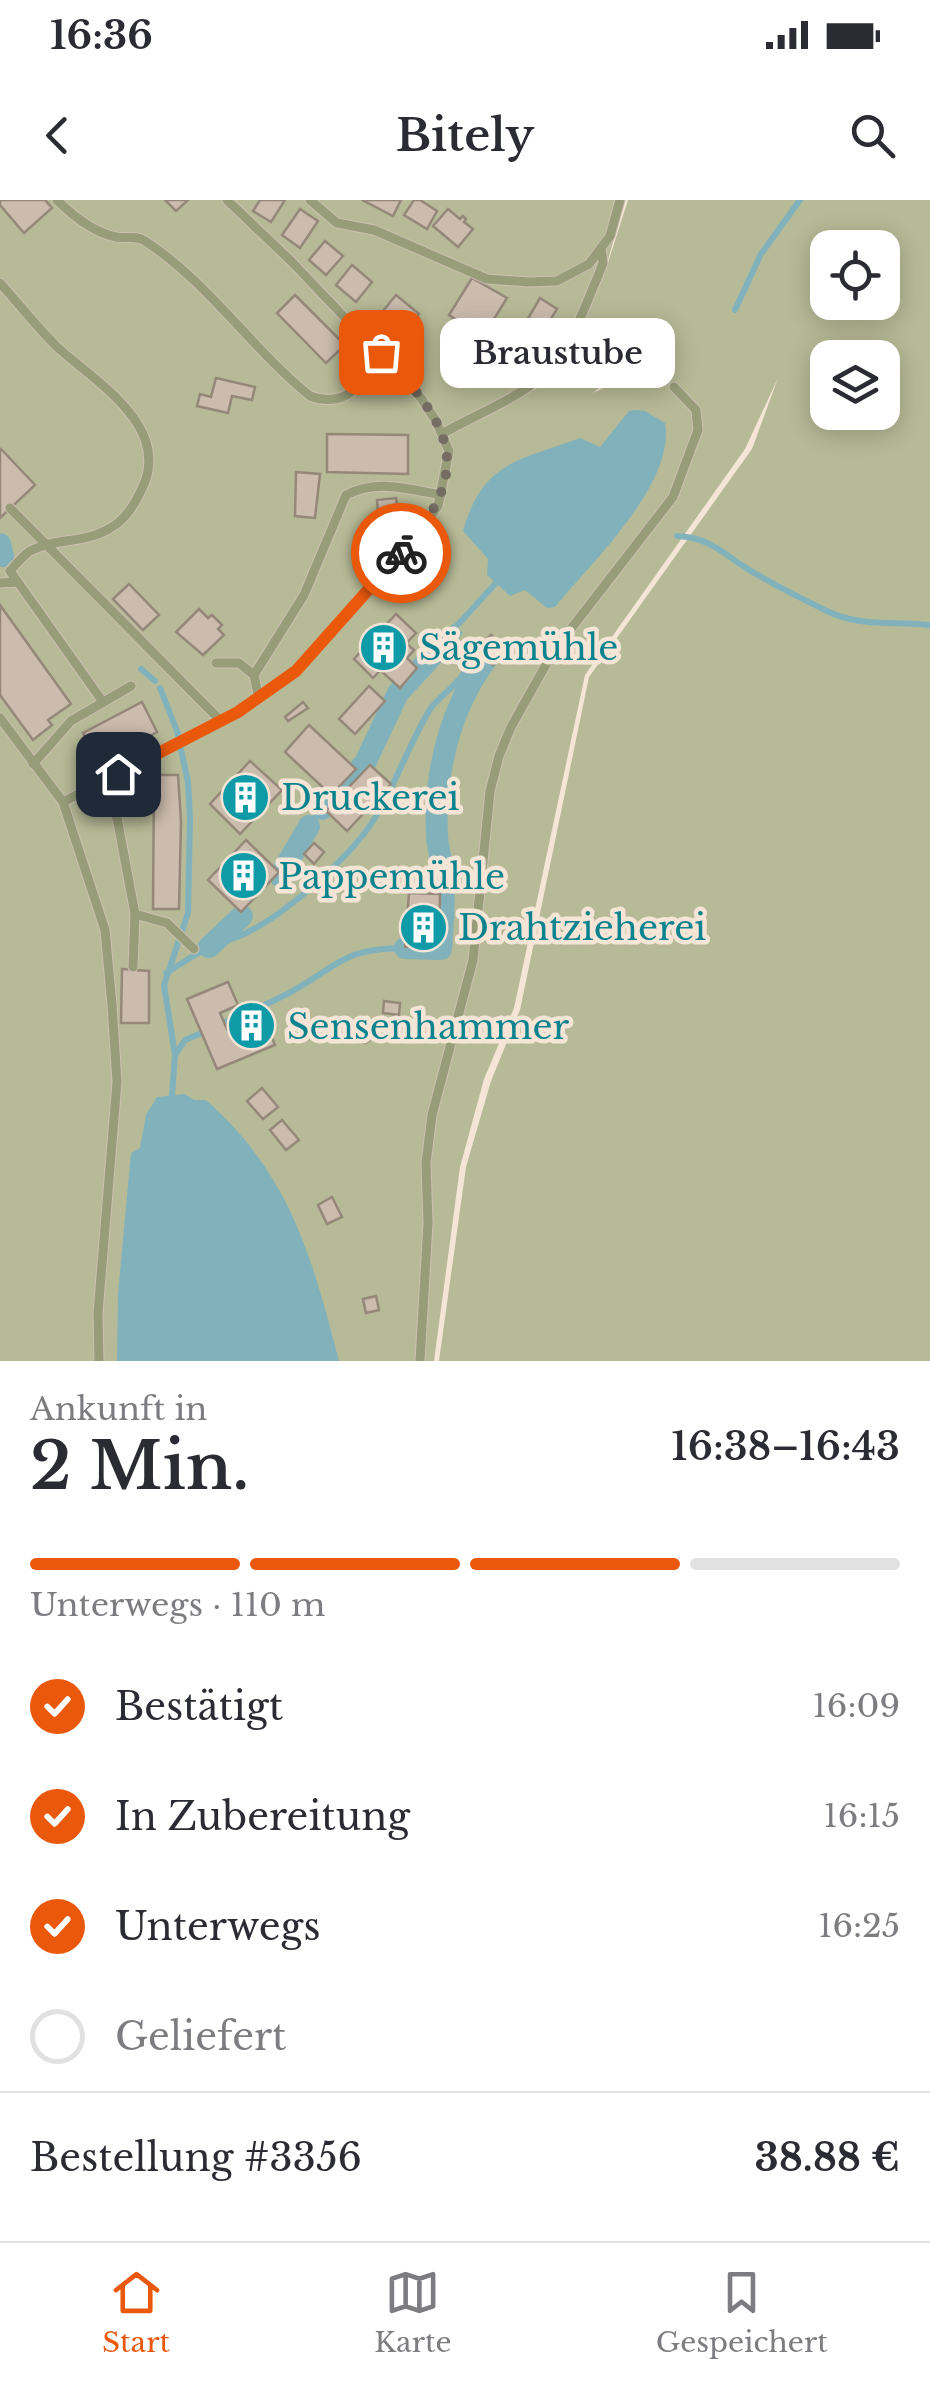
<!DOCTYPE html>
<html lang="de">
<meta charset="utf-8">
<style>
:root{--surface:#fff;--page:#f7f7f7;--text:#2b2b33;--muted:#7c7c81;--line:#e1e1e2;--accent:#ea580c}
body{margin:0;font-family:"Libre Baskerville",serif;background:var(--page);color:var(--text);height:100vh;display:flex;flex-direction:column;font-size:38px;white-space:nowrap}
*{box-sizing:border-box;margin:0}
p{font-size:32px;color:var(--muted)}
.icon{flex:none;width:55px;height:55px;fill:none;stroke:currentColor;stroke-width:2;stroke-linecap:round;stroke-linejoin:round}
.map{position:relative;height:1161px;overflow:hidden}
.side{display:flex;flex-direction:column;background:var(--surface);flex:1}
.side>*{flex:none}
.tools{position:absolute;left:810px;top:30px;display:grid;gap:20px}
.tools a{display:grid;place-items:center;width:90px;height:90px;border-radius:20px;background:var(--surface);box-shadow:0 5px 25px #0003;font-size:50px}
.pin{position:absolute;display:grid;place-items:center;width:85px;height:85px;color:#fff;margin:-42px;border-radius:20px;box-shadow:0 5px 15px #0006}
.courier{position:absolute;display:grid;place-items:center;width:100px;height:100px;margin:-50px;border:8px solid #ea580c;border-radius:50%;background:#fff;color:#222;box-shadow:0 2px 12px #0007}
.bubble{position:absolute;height:70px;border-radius:20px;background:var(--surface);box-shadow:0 5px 25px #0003;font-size:32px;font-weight:600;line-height:70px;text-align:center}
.head em{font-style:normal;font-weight:600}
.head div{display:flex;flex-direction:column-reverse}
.head{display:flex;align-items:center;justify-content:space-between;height:170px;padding:0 30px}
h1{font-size:65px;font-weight:600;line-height:75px}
.bar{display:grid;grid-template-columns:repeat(4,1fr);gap:15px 10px;align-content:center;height:120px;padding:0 30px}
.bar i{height:12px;border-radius:8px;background:var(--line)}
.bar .active{background:var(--accent)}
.bar p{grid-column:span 4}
.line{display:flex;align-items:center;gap:25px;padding:0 30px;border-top:2px solid var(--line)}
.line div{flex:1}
ol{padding:0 30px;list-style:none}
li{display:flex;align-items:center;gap:30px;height:110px}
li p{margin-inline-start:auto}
li .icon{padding:10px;border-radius:50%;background:var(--accent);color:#fff;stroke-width:4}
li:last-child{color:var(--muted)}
li i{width:55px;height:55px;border:5px solid var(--line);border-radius:50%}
.status{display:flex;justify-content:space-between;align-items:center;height:70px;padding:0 50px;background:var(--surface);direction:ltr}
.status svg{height:28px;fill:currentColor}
header{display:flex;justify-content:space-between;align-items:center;height:130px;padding:0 30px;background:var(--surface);font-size:45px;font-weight:600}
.dock{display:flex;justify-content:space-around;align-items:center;height:140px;border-top:2px solid var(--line);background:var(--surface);font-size:28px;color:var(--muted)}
.dock a{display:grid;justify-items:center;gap:5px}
.dock .active{color:var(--accent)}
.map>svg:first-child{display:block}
</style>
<div class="status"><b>16:36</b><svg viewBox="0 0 49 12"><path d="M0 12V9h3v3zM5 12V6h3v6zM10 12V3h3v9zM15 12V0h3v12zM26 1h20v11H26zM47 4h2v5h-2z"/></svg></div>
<header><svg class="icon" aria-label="back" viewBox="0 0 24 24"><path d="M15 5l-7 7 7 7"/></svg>Bitely<svg class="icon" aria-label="search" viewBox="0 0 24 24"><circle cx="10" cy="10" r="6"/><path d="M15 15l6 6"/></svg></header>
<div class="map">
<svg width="930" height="1161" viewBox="0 0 930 1161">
<rect width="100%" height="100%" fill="#f4e5d6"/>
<path fill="#b6ba96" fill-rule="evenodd" d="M 0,0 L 625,0 L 608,60 L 553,170 L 482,219 L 544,184 L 562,167 L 604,75 L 628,0 L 930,0 L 930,1161 L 439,1161 L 466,967 L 491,881 L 520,810 L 589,477 L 752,249 L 778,178 L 745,249 L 585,475 L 514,808 L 484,879 L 460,967 L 434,1161 L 0,1161 ZM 828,48 L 882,48 L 882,102 L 828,102 ZM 828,158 L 882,158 L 882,212 L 828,212 ZM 633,159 L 641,168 L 661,161 L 593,193 Z"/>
<g fill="#81b2bc">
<path d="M 636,210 L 645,211 L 665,223 C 676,283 591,363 555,407 L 547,408 L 525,390 L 510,396 L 487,375 L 488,359 L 463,331 C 483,261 518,261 580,238 L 600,247 L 629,211 Z"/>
<path d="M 453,424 L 463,433 L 447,453 L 436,441 Z"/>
<path d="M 185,894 L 194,900 L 206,900 C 290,974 312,1057 339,1161 L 117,1161 L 118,1094 L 131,953 L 140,948 L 146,915 L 157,897 Z"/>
</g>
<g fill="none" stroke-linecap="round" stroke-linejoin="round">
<g stroke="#81b2bc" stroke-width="6">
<path d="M 735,110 L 761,54 L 800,0"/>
<path d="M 677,336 C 707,337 722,352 746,368 C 772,384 802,399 829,412 C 861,427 896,421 930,425"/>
<path d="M 0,354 L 8,359"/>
<path d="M 453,430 L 496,383"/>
<path d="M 141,469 L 155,481"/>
<path d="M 160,488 L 177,531 L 188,582 L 190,619 L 188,713 L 164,785 L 175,855 L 172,895"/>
<path d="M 166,773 C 181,764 196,753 212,746 C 224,741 237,738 248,732 C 287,713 350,657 373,621 C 395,586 408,546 429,511 C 443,488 489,472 455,439"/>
<path d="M 225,822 C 244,814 264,806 283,796 C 337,769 338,748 405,748"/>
<path d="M 175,855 L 185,840 L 202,833"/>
</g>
<g stroke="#81b2bc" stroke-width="22">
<path d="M 0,344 L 3,356"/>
<path d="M 322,609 L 365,563 L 398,493 L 446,441"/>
<path d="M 280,676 L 309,626"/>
<path d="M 209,747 L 242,716"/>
<path d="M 405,748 L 441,749 C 443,724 445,698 443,672 C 442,660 437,647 437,634 C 434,574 450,508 486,460"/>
</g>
</g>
<g fill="#cbbcad" stroke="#95887a" stroke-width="2.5">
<path d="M 0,0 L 45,0 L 52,8 L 24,33 L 0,5 Z"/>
<path d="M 165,0 L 188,0 L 176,11 Z"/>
<path d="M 260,0 L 285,0 L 271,22 L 253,11 Z"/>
<path d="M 362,0 L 401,0 L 393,16 Z"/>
<path d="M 414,0 L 420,0 L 437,11 L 427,29 L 404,15 Z"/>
<path d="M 300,9 L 318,21 L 300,48 L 282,35 Z"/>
<path d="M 448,9 L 460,19 L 463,16 L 466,19 L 464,22 L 473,29 L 458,47 L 433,26 Z"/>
<path d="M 325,41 L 343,56 L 326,75 L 309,60 Z"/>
<path d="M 352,65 L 372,82 L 356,102 L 336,85 Z"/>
<path d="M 472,78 L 507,98 L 483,137 L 449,115 Z"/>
<path d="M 295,95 L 345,145 L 326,163 L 277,113 Z"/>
<path d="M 396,95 L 419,114 L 398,141 L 374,122 Z"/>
<path d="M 540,98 L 557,109 L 528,156 L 512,146 Z"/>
<path d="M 216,178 L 255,187 L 252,200 L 232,196 L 228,213 L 197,206 L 200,194 L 211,197 Z"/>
<path d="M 327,234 L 408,235 L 408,274 L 327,272 Z"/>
<path d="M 1,249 L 35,285 L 0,318 L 0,250 Z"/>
<path d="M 296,272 L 320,274 L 315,318 L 295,316 Z"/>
<path d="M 396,298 L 398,311 L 378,313 L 377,300 Z"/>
<path d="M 391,326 L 400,334 L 389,346 L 380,338 Z"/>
<path d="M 129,384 L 159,415 L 143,430 L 113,399 Z"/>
<path d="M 0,405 L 71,504 L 48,520 L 52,525 L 33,540 L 0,495 Z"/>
<path d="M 199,409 L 208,418 L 212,415 L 222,425 L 218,429 L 224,435 L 203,455 L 176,432 Z"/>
<path d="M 396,414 L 416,433 L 373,478 L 354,459 Z"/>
<path d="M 491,435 L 507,449 L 493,465 L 476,450 Z"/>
<path d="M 406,443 L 414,450 L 407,458 L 399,450 Z"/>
<path d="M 399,450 L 417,468 L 400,488 L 380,470 Z"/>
<path d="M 369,486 L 385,501 L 355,534 L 339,519 Z"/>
<path d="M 142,502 L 157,532 L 133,545 L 135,548 L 125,553 L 123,550 L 98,563 L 83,533 Z"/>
<path d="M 303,502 L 308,508 L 288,521 L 285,517 Z"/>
<path d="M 309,525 L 356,569 L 331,595 L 285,552 Z"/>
<path d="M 250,561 L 282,590 L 240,634 L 210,604 Z"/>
<path d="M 370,565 L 391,584 L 347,631 L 326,611 Z"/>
<path d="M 154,575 L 178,575 L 181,622 L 179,709 L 153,709 Z"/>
<path d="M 246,640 L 279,672 L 241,712 L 208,680 Z"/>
<path d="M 314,643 L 324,652 L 314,664 L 304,654 Z"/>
<path d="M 409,693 L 440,694 L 439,745 L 405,747 Z"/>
<path d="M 122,769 L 149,771 L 149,823 L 121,823 Z"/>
<path d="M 228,782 L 238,805 L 220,813 L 227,829 L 263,814 L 275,845 L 217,869 L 187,799 Z"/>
<path d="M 384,801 L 400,803 L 399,815 L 383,813 Z"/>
<circle cx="364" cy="836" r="7"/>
<path d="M 262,888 L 278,907 L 263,919 L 247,901 Z"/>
<path d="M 282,920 L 299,940 L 286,950 L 270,930 Z"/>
<path d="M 332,997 L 342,1017 L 327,1024 L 318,1005 Z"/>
<path d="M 376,1096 L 379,1110 L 366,1113 L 363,1099 Z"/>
</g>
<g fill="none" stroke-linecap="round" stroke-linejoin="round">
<defs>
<g id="service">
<path d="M 57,0 C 73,16 93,32 116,37 C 126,39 137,35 145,41 C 208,82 252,149 310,196 C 348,210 364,181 381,152"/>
<path d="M 310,0 L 337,23 L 374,30 L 487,79 L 529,82 L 557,81 L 589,64 L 610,36 L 620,0"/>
<path d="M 0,83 C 19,104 36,126 56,146 C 93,180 169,224 144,284 C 138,298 131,312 119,322 C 89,346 60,336 32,350 C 24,354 16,364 10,371 L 103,502"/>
<path d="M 442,234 C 476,214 519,199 548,171 C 570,151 586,103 598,76 L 603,63 L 601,49"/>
<path d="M 10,308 L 221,521"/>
<path d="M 0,383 L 18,382"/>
<path d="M 216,463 L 239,463 L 254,475"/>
<path d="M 259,499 L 254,475 L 304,395 L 346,295 C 377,279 409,289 441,295"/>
<path d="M 0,518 L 63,602"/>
<path d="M 33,564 L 71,521 L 131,486"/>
<path d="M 98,585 L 117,618 L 135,714 L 167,723 L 194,749"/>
<path d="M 133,767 L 135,714"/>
<path d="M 99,1161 L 98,1113 L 117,882 L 112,805 L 105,730 L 63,602 L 238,512 L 296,471 L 419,333 L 438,306 L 449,251 L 436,221 L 421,198 L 292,62 L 227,0"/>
<path d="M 420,1161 L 428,1023 L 426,963 L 432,915 L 473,760 L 490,591 L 499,556 L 511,527 L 553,452 L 673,297 L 698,230 L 696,210 L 674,187"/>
</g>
</defs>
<use href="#service" stroke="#cdc0b3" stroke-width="11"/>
<use href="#service" stroke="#979d79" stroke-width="9"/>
</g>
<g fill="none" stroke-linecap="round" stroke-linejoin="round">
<path stroke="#756d64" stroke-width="10" stroke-dasharray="0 18" d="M 381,152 C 452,227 476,268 401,353"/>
<path stroke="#ea580c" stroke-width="12" d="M 118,574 L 238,512 L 296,471 L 401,353"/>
</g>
<defs>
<symbol id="building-disc" viewBox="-11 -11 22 22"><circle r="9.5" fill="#0f9aa8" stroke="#f4e5d6"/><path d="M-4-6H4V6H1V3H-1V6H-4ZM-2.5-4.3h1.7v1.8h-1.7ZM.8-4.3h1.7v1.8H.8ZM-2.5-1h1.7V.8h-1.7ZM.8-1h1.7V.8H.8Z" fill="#fff"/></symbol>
</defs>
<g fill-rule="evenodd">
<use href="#building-disc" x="356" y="420" width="55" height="55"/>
<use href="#building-disc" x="218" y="570" width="55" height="55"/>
<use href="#building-disc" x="216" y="648" width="55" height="55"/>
<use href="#building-disc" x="396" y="700" width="55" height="55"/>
<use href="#building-disc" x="224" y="798" width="55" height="55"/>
</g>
<g text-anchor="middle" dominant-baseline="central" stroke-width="9" stroke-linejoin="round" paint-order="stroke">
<g font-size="35" fill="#0d838f" stroke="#f4e5d6" text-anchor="start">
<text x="419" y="447">Sägemühle</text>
<text x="281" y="597">Druckerei</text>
<text x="278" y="676">Pappemühle</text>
<text x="458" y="727">Drahtzieherei</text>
<text x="287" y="826">Sensenhammer</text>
</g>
</g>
</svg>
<div class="tools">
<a><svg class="icon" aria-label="locate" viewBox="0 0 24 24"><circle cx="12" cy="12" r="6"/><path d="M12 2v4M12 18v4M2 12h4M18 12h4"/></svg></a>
<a><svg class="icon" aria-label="layers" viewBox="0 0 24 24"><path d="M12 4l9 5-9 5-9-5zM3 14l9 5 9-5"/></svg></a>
</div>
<div class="pin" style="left:381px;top:152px;background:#ea580c"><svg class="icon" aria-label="bag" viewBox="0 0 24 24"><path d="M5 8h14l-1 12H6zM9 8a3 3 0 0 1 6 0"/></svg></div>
<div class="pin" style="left:118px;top:574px;background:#1f2937"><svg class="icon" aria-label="home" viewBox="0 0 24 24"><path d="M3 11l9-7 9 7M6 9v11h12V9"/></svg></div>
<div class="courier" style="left:401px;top:353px"><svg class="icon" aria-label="bike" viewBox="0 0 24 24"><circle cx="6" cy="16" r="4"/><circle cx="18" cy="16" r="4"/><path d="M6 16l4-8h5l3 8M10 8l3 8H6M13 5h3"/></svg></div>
<div class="bubble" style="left:440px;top:118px;width:235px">Braustube</div>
</div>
<section class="side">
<div class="head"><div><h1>2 Min.</h1><p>Ankunft in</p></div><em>16:38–16:43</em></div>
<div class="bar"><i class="active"></i><i class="active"></i><i class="active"></i><i></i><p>Unterwegs · 110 m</p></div>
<ol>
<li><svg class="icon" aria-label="check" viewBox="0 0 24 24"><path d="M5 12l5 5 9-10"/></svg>Bestätigt<p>16:09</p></li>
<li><svg class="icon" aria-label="check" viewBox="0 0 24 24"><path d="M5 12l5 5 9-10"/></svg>In Zubereitung<p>16:15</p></li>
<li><svg class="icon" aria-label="check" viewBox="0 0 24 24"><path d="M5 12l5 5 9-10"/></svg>Unterwegs<p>16:25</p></li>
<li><i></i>Geliefert</li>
</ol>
<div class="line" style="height:130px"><div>Bestellung #3356</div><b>38.88 €</b></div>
</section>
<nav class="dock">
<a class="active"><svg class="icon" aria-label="home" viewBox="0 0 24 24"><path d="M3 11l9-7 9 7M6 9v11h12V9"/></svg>Start</a>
<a><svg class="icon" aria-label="map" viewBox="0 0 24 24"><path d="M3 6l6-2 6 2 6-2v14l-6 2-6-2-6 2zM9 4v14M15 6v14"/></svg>Karte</a>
<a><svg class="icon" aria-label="saved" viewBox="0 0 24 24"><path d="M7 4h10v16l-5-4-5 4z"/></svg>Gespeichert</a>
</nav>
